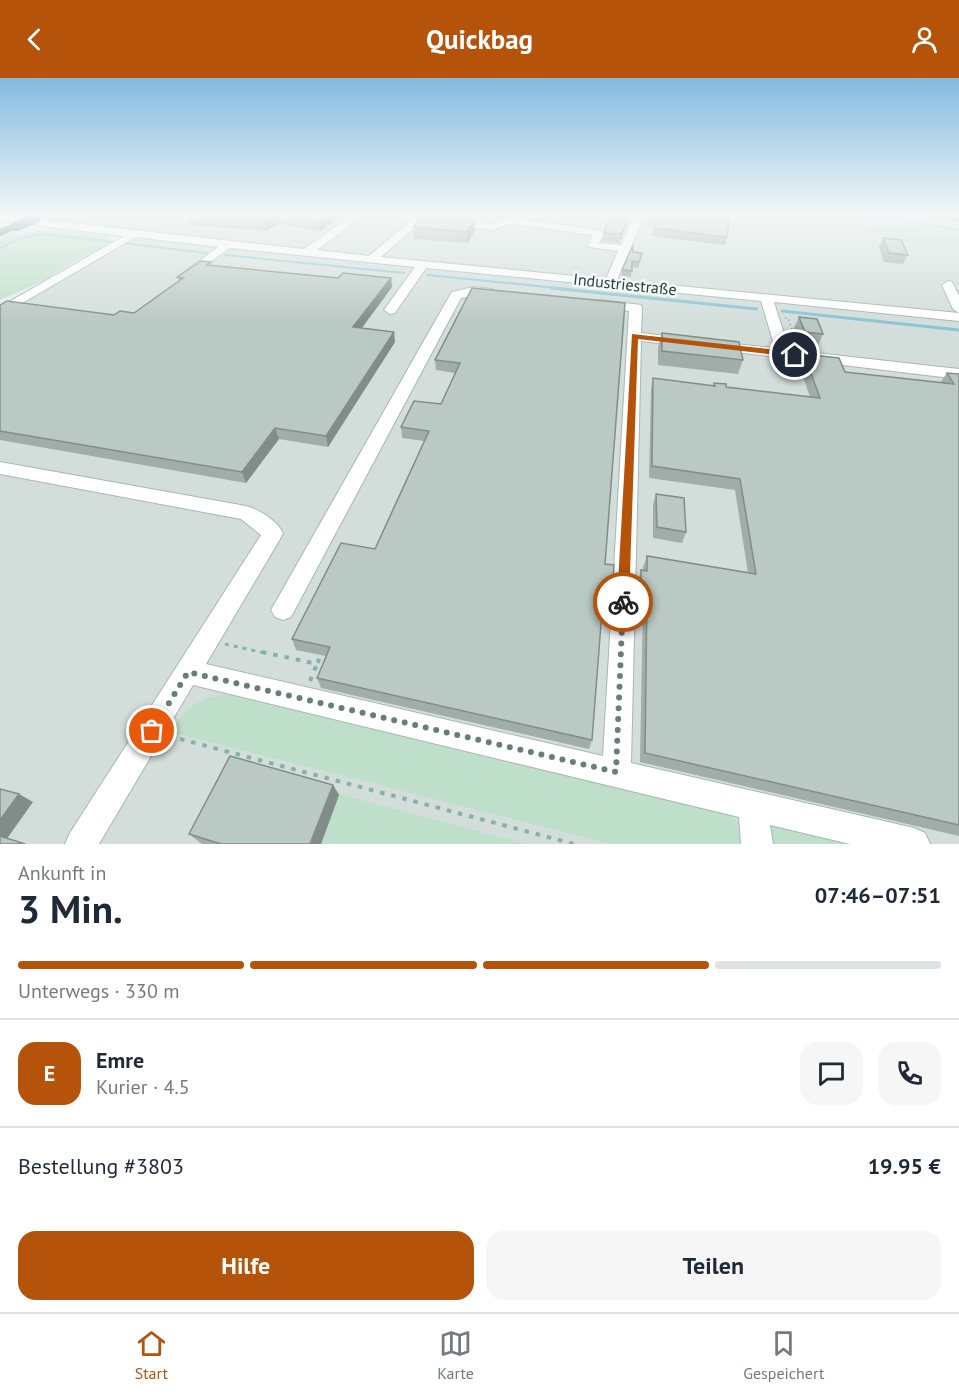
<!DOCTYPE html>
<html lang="de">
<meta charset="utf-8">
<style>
:root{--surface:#fff;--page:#f6f6f7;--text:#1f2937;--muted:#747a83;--line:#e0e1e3;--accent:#b45309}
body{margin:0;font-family:"PT Sans",sans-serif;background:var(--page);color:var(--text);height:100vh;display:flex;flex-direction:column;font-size:22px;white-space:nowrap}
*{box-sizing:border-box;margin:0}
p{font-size:20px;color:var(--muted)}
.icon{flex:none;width:33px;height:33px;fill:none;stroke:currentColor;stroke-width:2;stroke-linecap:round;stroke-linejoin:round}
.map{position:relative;height:766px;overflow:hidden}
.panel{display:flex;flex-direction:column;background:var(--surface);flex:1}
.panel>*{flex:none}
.pin{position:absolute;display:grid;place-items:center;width:51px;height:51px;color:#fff;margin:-26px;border:3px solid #fff;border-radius:50%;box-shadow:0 2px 6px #0007}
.courier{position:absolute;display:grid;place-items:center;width:60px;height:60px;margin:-30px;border:4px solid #b45309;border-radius:50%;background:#fff;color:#222;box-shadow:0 2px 8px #0007}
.head em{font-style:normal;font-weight:600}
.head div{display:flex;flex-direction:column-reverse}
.head{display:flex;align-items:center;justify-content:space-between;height:102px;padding:0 18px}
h1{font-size:39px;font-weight:600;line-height:45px}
.bar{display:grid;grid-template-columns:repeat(4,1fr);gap:9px 6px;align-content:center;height:72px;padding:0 18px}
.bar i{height:8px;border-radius:4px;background:var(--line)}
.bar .on{background:var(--accent)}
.bar p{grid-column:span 4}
.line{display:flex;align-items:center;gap:15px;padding:0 18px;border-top:2px solid var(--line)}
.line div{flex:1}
.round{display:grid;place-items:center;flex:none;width:63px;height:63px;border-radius:18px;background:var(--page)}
.button{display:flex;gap:12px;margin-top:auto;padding:12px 18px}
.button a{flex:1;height:69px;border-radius:18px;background:var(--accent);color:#fff;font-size:24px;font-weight:600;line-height:69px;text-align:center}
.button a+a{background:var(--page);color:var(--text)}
header{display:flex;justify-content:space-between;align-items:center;height:78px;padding:0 18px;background:var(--accent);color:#fff;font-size:27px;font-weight:600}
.tabs{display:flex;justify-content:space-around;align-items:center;height:84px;border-top:2px solid var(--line);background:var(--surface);font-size:16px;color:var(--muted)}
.tabs a{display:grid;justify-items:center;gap:3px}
.tabs .on{color:var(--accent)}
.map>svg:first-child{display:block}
</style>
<header><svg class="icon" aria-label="back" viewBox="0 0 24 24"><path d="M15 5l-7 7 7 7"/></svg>Quickbag<svg class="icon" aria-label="person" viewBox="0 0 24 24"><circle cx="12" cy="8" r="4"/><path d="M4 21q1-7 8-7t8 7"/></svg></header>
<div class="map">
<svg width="959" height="766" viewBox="0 0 959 766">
<rect width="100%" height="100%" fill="#e5eeeb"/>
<path fill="#d3deda" d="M 154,136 L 750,136 L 868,154 L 916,168 L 959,167 L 959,766 L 0,766 L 0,237 L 142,156 L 120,152 Z"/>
<g fill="#bedfc9">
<path d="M 56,136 L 150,136 L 115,152 L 41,143 Z"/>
<path d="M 750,136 L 959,136 L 959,167 L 916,168 L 868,154 Z"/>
<path d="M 37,153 L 67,153 L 111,158 L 108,162 L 116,164 L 77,182 L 45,202 L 0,222 L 0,162 L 9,157 Z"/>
<path d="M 230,616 L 729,737 L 742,747 L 751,766 L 611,766 L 171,654 C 187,627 198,620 230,616 Z"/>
<path d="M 339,716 L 526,766 L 321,766 Z"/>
<path d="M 763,745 L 863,766 L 764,766 Z"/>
</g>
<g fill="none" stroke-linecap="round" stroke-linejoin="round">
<g stroke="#8dc4d3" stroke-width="2">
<path d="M 863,136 L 959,152"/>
<path d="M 0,170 L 20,160 L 44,156 L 207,175"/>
<path d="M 225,177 L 404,195"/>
<path d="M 427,197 L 567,211"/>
</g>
<g stroke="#8dc4d3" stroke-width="3">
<path d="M 552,210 L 757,231"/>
<path d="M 782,233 L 959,252"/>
</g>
<defs>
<g id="minor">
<path d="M 354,136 L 366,136 L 317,172 L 369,178 L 412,142 L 391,136 L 415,136 L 493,146 L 503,141 L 514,140 L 603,153 L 604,155 L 599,165 L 621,167 L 635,136 L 645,136 L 617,202 L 959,235 L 959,243 L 774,224 L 789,272 L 959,291 L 959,301 L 711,271 L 709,268 L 711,265 L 716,264 L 775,270 L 761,223 L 426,190 L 395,235 L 390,236 L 384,232 L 415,189 L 230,170 L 186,201 L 182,200 L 182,196 L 218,169 L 136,159 L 0,238 L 0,229 L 124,158 L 0,143 L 0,137 L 304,171 ZM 422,143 L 494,152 L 508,146 L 514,146 L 593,157 L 588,167 L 589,169 L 618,173 L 606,201 L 381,179 Z"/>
<path d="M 948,203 L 952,204 L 959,218 L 959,235 L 953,231 L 942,207 Z"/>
<path d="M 473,209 L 492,211 L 498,215 C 490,221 472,217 461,220 L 291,539 L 283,542 L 275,539 L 271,532 L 275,525 L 450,217 L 452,214 Z"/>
<path d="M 600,222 L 641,227 L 642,230 L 641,255 L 683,260 L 690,264 L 683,268 L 641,263 L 631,685 L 914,750 L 925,755 L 930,766 L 850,766 L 770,747 L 773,766 L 741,766 L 739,739 L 193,607 L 99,766 L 65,766 L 70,755 L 261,457 L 241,441 L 0,396 L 0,384 L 246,428 C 258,431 277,443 283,455 L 280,461 L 206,586 L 603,678 L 629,233 L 596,229 L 594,226 L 596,223 Z"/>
</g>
<path id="highway" d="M 13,146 L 22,148 L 0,158 L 0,151 Z"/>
</defs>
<use href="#minor" stroke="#a7b7b3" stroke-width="2"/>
<use href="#highway" stroke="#c1cac8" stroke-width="2"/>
<g stroke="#85b2a7" stroke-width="1.5" stroke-dasharray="1.5 3" stroke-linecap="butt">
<path d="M 131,146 L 152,136"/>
<path d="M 785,240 L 788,240 L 797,266"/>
</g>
<path stroke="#85b2a7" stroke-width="3" stroke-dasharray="4 5" stroke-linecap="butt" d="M 225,566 L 269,576"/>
<g stroke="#85b2a7" stroke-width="4" stroke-dasharray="4.5 7" stroke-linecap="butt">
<path d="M 262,574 L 317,586 L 321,577"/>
<path d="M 310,603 L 317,586"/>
<path d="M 169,658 L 574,766"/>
</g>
<use href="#minor" fill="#fff" fill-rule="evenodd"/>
<use href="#highway" fill="#2f6d65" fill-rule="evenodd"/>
<defs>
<path id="highway-bridge" d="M 17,148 L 36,140"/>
</defs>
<use href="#highway-bridge" stroke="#c1cac8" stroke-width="12" stroke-linecap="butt"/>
<use href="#highway-bridge" stroke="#2f6d65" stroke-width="10"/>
</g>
<g fill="#a0ada9">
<path d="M 189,136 L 350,136 L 342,141 L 338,141 L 320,153 L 278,146 L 266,153 L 191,147 L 187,137 Z"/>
<path d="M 494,136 L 522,136 L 519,138 L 503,139 L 494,143 Z"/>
<path d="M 651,136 L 727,159 L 725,167 L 652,158 L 654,150 L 648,149 Z"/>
<path d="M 946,136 L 959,136 L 959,144 L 946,142 Z"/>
<path d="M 629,139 L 627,147 L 619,165 L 602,163 L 604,155 Z"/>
<path d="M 413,149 L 475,152 L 467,165 L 414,161 Z"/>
<path d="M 883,160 L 908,177 L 903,186 L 884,184 L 879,169 Z"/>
<path d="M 633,174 L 641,180 L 638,190 L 632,189 L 631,199 L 621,198 L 622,192 Z"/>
<path d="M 212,187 L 392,209 L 362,250 L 395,264 L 328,369 L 279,361 L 246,405 L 0,362 L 0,227 L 114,237 L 134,235 L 179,203 L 177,199 Z"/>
<path d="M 472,210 L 605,486 L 613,508 L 610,519 L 603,518 L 592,662 L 589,671 L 321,610 L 317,600 L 326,578 L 296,572 L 292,561 L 375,471 L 424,363 L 402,360 L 401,349 L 441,326 L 455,295 L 436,292 L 435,282 Z"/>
<path d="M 799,239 L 823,256 L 817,270 L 799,268 L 793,252 Z"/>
<path d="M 662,255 L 743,282 L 738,296 L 658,287 L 658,269 Z"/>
<path d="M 804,276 L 845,294 L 940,305 L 947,295 L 959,296 L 959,758 L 640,684 L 643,525 L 637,524 L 638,503 L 641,492 L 643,492 L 643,489 L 647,478 L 748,495 L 735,412 L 649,400 L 651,311 L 653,300 L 713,308 L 714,305 L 726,309 L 810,319 L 799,287 Z"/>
<path d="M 656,416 L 686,454 L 682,465 L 653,460 L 653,427 Z"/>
<path d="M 333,707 L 339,717 L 321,766 L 202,766 L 189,756 Z"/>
</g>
<g fill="#828d89">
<path d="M 276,136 L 278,146 L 266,153 L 264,143 Z"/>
<path d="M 328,136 L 337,136 L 338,141 L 320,153 L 318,143 Z"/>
<path d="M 341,136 L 350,136 L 342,141 Z"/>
<path d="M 494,136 L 503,136 L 503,139 L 494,143 Z"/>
<path d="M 629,139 L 627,147 L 619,165 L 621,156 Z"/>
<path d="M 475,141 L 475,152 L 467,165 L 467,154 Z"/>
<path d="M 391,200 L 392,209 L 355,259 L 353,249 Z"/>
<path d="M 394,254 L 395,264 L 328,369 L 326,358 Z"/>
<path d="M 275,350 L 279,361 L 246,405 L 242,394 Z"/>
<path d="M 333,707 L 339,717 L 321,766 L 310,766 Z"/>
<path d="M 19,716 L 33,724 L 6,762 L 0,760 L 0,742 Z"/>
</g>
<g fill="#bac9c4" stroke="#828d89" stroke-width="1.5">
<path d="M 189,136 L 328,136 L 318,143 L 276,136 L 264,143 L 187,137 Z"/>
<path d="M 424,136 L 431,136 L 475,141 L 467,154 L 413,149 Z"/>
<path d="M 651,136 L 730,136 L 727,159 L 654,150 L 657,141 L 649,140 Z"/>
<path d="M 610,137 L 629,139 L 621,156 L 604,155 Z"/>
<path d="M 883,160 L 901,162 L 908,177 L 889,175 Z"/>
<path d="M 633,167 L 633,174 L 642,175 L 639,184 L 632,183 L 632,193 L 622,192 Z"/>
<path d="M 201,183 L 211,184 L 207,187 L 338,200 L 343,195 L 391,200 L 353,249 L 394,254 L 326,358 L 275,350 L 242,394 L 0,353 L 0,227 L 7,223 L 114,237 L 120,233 L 134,235 L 183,200 L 177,199 Z"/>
<path d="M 472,210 L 625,225 L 605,486 L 614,487 L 613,508 L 604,507 L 592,662 L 317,600 L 330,569 L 292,561 L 341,465 L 375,471 L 429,353 L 401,349 L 414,323 L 441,326 L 460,285 L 435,282 Z"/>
<path d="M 799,239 L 817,241 L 823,256 L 805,254 Z"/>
<path d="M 662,255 L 739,264 L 743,282 L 662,273 Z"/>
<path d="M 804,276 L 839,280 L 845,294 L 954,306 L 947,295 L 959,296 L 959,747 L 645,675 L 647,514 L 641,513 L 641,492 L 647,493 L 647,478 L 756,496 L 740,401 L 652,388 L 653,300 L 715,308 L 714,305 L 726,306 L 726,309 L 820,320 Z"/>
<path d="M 656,416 L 684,420 L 686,454 L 657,449 Z"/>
<path d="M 230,678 L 333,707 L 310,766 L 221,766 L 189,756 Z"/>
<path d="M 0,711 L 19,716 L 0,742 Z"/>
<path d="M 0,758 L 25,766 L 0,766 Z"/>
</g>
<linearGradient id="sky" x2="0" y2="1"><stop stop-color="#83bae0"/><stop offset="0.56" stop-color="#f3f7f6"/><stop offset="1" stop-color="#f3f7f6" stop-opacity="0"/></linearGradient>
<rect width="959" height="244" fill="url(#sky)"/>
<path fill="#b45309" d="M 632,256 L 795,274 L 799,277 L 795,279 L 638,261 L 629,524 L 623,529 L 617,524 Z"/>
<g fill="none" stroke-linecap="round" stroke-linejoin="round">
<path stroke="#677e79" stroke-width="6" stroke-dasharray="0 10.8" d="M 152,653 L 188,594 L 616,694 L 623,524"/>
</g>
<g text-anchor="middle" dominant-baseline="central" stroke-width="5" stroke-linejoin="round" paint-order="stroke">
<g font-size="16" fill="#23413b" stroke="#f6faf8">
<text transform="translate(625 206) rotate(6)">Industriestraße</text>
</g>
</g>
</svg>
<div class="pin" style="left:152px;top:653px;background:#ea580c"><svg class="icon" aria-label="bag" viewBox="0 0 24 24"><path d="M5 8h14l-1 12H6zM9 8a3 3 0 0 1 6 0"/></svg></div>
<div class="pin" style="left:795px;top:277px;background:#1f2937"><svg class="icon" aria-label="home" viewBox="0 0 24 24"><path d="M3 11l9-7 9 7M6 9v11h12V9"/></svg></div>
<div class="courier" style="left:623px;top:524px"><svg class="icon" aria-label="bike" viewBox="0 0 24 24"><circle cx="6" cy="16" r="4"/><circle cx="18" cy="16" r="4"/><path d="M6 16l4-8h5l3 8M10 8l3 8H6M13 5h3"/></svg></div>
</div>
<section class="panel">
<div class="head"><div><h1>3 Min.</h1><p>Ankunft in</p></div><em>07:46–07:51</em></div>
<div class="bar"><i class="on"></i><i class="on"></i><i class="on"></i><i></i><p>Unterwegs · 330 m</p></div>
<div class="line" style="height:108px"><b class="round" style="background:var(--accent);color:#fff">E</b><div><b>Emre</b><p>Kurier · 4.5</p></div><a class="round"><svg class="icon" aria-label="chat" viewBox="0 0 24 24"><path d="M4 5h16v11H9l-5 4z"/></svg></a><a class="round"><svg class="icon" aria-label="phone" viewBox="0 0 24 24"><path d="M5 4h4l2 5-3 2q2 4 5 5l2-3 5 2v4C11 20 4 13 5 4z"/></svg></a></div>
<div class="line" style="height:78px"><div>Bestellung #3803</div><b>19.95 €</b></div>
<div class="button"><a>Hilfe</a><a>Teilen</a></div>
</section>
<nav class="tabs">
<a class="on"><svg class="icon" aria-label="home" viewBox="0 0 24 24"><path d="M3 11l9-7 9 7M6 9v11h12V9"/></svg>Start</a>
<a><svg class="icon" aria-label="map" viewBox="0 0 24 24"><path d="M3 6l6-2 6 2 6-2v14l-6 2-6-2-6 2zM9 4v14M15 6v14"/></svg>Karte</a>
<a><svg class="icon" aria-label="saved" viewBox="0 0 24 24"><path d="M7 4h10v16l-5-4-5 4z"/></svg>Gespeichert</a>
</nav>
